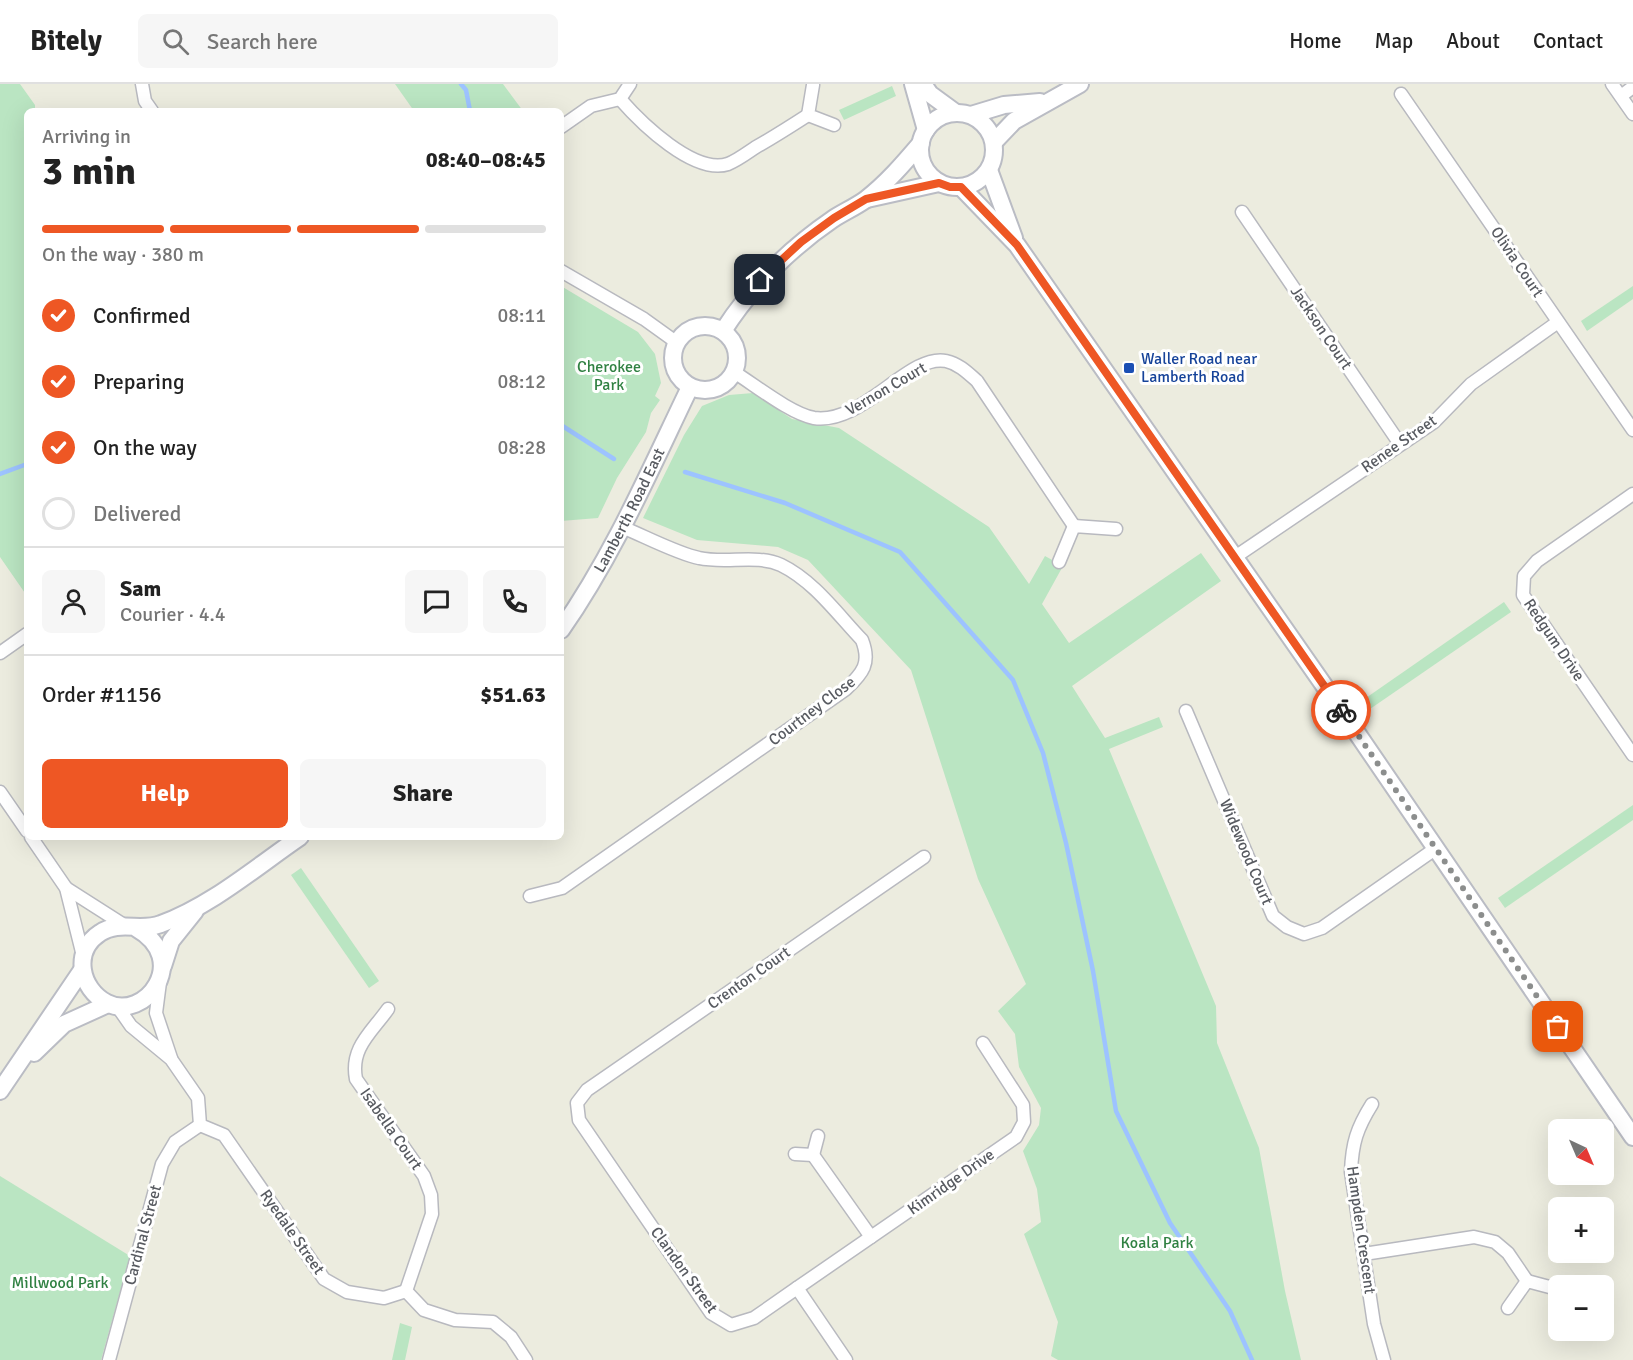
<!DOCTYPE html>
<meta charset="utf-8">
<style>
:root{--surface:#fff;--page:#f6f6f6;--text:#222;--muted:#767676;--line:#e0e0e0;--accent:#ee5724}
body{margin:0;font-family:Signika,sans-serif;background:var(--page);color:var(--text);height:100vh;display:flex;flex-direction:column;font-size:22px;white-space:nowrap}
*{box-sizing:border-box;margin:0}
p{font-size:20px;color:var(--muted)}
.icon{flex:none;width:33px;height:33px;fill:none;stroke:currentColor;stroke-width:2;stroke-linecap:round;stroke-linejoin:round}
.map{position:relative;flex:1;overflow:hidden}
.drawer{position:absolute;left:24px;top:24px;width:540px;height:732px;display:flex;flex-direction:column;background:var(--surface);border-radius:9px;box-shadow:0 6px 24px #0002}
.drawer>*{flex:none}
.needle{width:39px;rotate:136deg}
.controls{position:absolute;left:1548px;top:1035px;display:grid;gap:12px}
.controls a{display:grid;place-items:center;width:66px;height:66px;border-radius:9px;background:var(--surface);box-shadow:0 6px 24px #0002;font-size:30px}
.pin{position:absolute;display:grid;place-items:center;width:51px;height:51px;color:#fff;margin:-26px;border-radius:12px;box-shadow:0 3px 9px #0006}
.courier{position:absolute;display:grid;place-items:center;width:60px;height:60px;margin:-30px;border:4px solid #ee5724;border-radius:50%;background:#fff;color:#222;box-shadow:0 2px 8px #0007}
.summary em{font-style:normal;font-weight:700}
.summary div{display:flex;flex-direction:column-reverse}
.summary{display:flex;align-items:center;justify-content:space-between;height:102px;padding:0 18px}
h1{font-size:39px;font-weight:700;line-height:45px}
.bar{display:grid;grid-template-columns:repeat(4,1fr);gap:9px 6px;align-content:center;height:72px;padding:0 18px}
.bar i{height:8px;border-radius:4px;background:var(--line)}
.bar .selected{background:var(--accent)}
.bar p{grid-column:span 4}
.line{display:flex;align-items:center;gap:15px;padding:0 18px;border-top:2px solid var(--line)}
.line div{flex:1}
.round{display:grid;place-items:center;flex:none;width:63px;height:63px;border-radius:9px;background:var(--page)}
ol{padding:0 18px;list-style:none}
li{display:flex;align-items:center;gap:18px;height:66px}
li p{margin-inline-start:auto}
li .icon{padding:6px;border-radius:50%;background:var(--accent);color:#fff;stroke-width:4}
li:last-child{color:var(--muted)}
li i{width:33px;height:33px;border:3px solid var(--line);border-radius:50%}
.primary-button{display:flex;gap:12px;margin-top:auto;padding:12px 18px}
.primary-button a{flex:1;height:69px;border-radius:9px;background:var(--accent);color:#fff;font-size:24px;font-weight:700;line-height:69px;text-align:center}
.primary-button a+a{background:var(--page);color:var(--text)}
header{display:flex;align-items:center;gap:36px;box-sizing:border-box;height:84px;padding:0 30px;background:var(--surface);border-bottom:2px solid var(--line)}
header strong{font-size:28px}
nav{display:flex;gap:33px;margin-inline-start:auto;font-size:21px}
.search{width:420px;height:54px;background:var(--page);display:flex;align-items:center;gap:15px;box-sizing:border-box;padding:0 21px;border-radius:9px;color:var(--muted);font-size:22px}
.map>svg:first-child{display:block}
</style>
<header>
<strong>Bitely</strong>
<div class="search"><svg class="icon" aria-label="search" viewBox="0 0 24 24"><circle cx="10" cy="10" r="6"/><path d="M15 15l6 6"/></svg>Search here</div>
<nav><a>Home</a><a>Map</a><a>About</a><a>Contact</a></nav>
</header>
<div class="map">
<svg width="1633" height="1276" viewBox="0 0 1633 1276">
<rect width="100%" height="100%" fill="#ececdf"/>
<g fill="#bae5c2">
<path d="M 0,0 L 20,0 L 35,21 L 35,27 L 27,27 L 27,512 L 0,473 Z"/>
<path d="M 395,0 L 503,0 L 523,27 L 414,27 Z"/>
<path d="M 892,2 L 896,12 L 844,36 L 839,26 Z"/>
<path d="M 561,202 L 638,248 L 655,270 L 661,299 L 655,312 L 660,316 L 651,329 L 646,348 L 617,394 L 598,434 L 561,437 Z"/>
<path d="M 1633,202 L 1633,215 L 1587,247 L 1581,237 Z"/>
<path d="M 753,309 L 792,335 L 839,344 L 989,443 L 1029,500 L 1045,472 L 1063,482 L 1042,520 L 1069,559 L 1201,469 L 1221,497 L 1072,602 L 1105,654 L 1159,633 L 1163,643 L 1109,665 L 1216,922 L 1217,959 L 1259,1064 L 1285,1207 L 1301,1276 L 1058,1276 L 1051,1272 L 1058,1238 L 1024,1150 L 1041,1138 L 1037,1105 L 1023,1067 L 1039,1041 L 1041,1024 L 1019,983 L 1015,950 L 998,927 L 1026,900 L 978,795 L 911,586 L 808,476 L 778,463 L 697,456 L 643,434 L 684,351 L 702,322 L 729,311 Z"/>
<path d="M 1504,518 L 1511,528 L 1370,625 L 1363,616 Z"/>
<path d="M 1633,721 L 1633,736 L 1505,824 L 1498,814 Z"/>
<path d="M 301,784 L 379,897 L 369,904 L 291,791 Z"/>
<path d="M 0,1092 L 130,1172 L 101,1276 L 0,1276 Z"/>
<path d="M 400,1239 L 412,1243 L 405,1276 L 392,1276 Z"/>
</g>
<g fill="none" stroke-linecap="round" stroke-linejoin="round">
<g stroke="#9dc3ff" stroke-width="4.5">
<path d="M 461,0 L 466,6 L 470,27"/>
<path d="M 561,341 L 614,375"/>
<path d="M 685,388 L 785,419 L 900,468 L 1013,596 L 1043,669 L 1066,759 L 1093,887 L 1116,1027 L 1170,1139 L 1230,1227 L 1252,1276"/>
<path d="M 0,390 L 27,380"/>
</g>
<defs>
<g id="street">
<path d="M 142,0 L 145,17 L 152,27"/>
<path d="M 1612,0 L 1633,30"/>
<path d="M 813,1 L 808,31 L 834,41"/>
<path d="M 1401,10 L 1633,346"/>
<path d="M 1621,12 L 1633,3"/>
<path d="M 620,15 C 641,39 694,91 728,80 C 738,76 747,69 756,63 C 774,53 791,42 808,31"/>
<path d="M 561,43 L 591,22 L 620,15 L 630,0"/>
<path d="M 1242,128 L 1400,360"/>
<path d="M 561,187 L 644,235 L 676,258"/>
<path d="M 734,288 C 755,301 791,330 814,334 C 863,341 909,269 946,277 C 959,280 967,288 977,297 L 1074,442"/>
<path d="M 1633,410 L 1537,477 L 1524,492 L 1523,511 L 1633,671"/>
<path d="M 1235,473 L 1434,338 L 1471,300 L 1558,238"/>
<path d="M 1059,478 L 1074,442 L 1116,445"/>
<path d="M 0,569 L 27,550"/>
<path d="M 1186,627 L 1273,832 L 1287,843 L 1304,850 L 1322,844 L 1435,765"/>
<path d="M 0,708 L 27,747"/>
<path d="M 31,753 L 66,804 L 83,872"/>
<path d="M 66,804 L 124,841"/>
<path d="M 530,812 L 562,804 L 846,605 C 863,589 871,579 862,556 C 838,531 814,497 781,481 C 757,470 726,480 699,474 C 678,470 644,452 622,443"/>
<path d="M 160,898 L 156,929 L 171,974"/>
<path d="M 117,922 L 131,942 L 171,975 L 198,1014 L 200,1041 L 224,1051 L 324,1195 L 347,1208 L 384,1214 L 406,1207 L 424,1226 L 455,1236 L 493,1238 L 511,1253 L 526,1276"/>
<path d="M 388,925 C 371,949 350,964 356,995 L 424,1092 L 431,1111 L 432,1130 L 406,1207"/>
<path d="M 1372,1020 C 1357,1044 1352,1059 1351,1088 L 1374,1240 L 1384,1276"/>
<path d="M 795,1070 L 813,1071 L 818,1052"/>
<path d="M 813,1071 L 871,1153"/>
<path d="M 1364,1170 L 1474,1153 L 1495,1158 L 1508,1169 L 1527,1197"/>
<path d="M 797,1204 L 1016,1053 L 1024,1038 L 1023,1021 L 983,959"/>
<path d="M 1508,1224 L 1527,1197 L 1557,1205"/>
<path d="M 109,1276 L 162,1080 L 175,1058 L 200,1041"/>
<path d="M 846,1276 L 797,1204 L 754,1234 L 731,1241 L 711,1229 L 579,1036 L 577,1019 L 587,1006 L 924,773"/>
</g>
<g id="secondary">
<path d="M 913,0 L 926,46"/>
<path d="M 923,0 L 930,10 L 956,29"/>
<circle cx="957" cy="66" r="37"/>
<path d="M 971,31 L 1004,21 L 1040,18"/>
<path d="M 994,58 L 1014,37 L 1080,0"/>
<path d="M 989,86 L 1014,154"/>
<path d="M 961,103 L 1017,161 L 1346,633 L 1633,1053"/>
<path d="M 867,115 L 939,99"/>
<circle cx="705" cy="274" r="32"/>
<path d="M 723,247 C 752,202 789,165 833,135 C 844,128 855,123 865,116 C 886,100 904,79 921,59"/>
<path id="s1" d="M 561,546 C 614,470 650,386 690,303"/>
<path d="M 136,844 C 192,876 145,938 107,919 C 80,905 72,867 100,849 C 119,836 141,848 161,840 C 211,822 256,783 300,753"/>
<path d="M 163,882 L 171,857 L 195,827"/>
<path d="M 34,969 L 64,940 L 108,920"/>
<path d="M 0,1007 L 82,886"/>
</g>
</defs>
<use href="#street" stroke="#b8b9bf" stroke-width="15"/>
<use href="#secondary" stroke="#babcc4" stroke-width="20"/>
<use href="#street" stroke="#fff" stroke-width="12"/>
<use href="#secondary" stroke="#fff" stroke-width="16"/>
</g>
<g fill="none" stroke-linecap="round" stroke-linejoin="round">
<path stroke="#8c8e8d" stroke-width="6" stroke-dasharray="0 10.8" d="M 1341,626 L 1558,943"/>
<path stroke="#ee5724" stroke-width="8" d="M 760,196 L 801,158 L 834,134 L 866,115 L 939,99 L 950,103 L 961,103 L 1017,161 L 1341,626"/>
</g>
<rect fill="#1a4fb4" stroke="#fff" stroke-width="2" x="1123" y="278" width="12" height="12" rx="3"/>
<g text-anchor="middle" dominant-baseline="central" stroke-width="6" stroke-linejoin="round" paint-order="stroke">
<g font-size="16" fill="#585b61" stroke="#fff">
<text transform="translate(1517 178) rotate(56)">Olivia Court</text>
<text transform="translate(1321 244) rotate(56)">Jackson Court</text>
<text transform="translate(886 305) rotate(-30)">Vernon Court</text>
<text transform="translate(1399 360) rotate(-35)">Renee Street</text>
<text stroke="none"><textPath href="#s1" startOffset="138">Lamberth Road East</textPath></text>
<text transform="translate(1554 556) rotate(56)">Redgum Drive</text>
<text transform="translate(812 627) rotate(-37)">Courtney Close</text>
<text transform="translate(1246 768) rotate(67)">Widewood Court</text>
<text transform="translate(749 894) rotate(-35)">Crenton Court</text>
<text transform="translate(391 1045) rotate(55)">Isabella Court</text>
<text transform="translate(951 1098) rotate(-35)">Kimridge Drive</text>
<text transform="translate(1361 1146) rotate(82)">Hampden Crescent</text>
<text transform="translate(292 1148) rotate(55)">Ryedale Street</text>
<text transform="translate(143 1151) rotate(-75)">Cardinal Street</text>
<text transform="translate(684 1186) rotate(54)">Clandon Street</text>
</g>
<g font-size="16" fill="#164399" stroke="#fff" text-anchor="start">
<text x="1141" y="275">Waller Road near<tspan x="1141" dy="18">Lamberth Road</tspan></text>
</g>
<g font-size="16" fill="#308142" stroke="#fff">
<text x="609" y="283">Cherokee<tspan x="609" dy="18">Park</tspan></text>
<text x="1157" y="1159">Koala Park</text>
<text x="60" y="1199">Millwood Park</text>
</g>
</g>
</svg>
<div class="controls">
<a><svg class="needle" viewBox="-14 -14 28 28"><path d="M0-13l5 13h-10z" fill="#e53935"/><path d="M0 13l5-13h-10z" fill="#767676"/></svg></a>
<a>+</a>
<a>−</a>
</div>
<div class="pin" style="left:1558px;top:943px;background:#ea580c"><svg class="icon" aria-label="bag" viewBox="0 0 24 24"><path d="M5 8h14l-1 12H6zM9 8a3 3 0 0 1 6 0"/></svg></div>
<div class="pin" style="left:760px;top:196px;background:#1f2937"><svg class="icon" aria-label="home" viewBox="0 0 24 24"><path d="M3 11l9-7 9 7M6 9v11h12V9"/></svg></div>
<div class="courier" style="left:1341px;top:626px"><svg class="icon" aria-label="bike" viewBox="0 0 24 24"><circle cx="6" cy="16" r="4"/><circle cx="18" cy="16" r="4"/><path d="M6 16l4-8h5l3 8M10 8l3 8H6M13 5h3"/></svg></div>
<section class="drawer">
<div class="summary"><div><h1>3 min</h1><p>Arriving in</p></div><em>08:40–08:45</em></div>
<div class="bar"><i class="selected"></i><i class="selected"></i><i class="selected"></i><i></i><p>On the way · 380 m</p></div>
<ol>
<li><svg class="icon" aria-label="check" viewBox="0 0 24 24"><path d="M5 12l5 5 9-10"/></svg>Confirmed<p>08:11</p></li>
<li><svg class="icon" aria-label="check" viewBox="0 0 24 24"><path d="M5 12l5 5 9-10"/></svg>Preparing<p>08:12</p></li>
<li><svg class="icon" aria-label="check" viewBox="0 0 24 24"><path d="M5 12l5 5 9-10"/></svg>On the way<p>08:28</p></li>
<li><i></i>Delivered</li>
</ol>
<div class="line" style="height:108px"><a class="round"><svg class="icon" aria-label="person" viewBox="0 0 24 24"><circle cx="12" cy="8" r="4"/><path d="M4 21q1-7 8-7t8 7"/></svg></a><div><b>Sam</b><p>Courier · 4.4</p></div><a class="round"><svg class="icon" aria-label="chat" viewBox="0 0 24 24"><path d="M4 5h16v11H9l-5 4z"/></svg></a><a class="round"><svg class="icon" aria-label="phone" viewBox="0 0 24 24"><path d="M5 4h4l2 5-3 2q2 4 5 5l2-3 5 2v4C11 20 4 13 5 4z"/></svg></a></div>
<div class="line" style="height:78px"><div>Order #1156</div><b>$51.63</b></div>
<div class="primary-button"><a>Help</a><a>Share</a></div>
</section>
</div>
